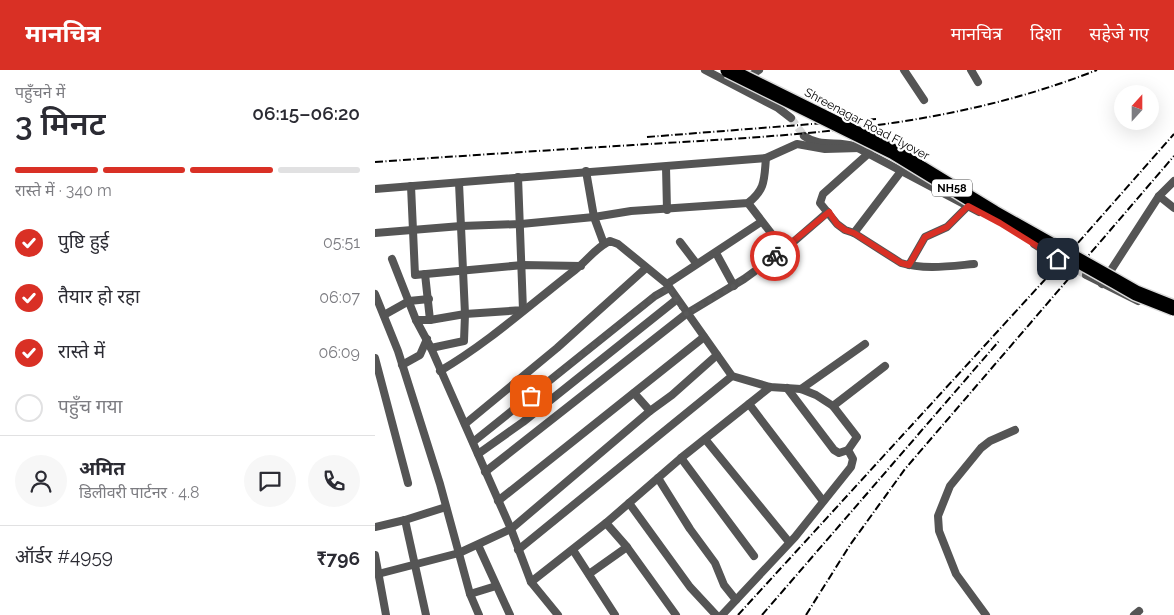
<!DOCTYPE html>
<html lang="hi">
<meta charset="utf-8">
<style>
:root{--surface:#fff;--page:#f7f7f7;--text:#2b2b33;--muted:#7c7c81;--line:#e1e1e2;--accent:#d93025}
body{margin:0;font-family:Raleway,"Noto Sans Devanagari",sans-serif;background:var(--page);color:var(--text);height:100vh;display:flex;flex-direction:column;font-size:19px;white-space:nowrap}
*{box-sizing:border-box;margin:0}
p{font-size:16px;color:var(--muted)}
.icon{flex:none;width:28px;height:28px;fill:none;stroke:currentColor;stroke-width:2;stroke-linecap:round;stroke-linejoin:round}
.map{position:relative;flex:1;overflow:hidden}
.sheet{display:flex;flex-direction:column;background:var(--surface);width:375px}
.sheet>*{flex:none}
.needle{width:32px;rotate:21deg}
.controls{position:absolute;left:739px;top:15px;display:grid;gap:10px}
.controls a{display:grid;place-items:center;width:45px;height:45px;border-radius:50%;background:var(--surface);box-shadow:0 5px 20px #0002;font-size:25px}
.pin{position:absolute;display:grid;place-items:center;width:42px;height:42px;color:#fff;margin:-21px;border-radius:10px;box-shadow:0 2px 8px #0006}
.courier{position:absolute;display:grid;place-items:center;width:50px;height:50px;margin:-25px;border:4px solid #d93025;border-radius:50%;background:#fff;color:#222;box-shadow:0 1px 6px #0007}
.head em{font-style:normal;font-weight:600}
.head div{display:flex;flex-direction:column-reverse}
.head{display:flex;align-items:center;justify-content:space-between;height:85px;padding:0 15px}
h1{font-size:32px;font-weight:600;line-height:38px}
.bar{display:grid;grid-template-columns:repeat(4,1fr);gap:8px 5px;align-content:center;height:60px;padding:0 15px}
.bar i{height:6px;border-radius:4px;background:var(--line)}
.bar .on{background:var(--accent)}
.bar p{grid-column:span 4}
.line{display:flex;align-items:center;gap:12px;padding:0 15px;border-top:1px solid var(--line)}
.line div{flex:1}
.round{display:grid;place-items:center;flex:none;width:52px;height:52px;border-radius:26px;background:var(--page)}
ol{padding:0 15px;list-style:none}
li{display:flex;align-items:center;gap:15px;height:55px}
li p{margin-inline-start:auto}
li .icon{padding:5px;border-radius:50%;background:var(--accent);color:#fff;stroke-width:4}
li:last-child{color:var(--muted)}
li i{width:28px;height:28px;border:2px solid var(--line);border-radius:50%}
header{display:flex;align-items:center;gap:30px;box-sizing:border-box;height:70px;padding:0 25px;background:var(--accent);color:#fff}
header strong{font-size:24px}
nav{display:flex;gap:28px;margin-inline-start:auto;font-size:18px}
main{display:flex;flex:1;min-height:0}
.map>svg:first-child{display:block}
</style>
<header>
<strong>मानचित्र</strong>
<nav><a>मानचित्र</a><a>दिशा</a><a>सहेजे गए</a></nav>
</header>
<main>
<section class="sheet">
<div class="head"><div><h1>3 मिनट</h1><p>पहुँचने में</p></div><em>06:15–06:20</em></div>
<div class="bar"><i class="on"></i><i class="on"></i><i class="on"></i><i></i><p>रास्ते में · 340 m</p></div>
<ol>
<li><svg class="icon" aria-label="check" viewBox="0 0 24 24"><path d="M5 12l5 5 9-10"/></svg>पुष्टि हुई<p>05:51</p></li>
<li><svg class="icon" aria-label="check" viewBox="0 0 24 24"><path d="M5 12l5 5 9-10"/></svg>तैयार हो रहा<p>06:07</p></li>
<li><svg class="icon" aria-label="check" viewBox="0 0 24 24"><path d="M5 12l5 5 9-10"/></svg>रास्ते में<p>06:09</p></li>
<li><i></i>पहुँच गया</li>
</ol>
<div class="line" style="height:90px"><a class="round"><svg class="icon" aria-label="person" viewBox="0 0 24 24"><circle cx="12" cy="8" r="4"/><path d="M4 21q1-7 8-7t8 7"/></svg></a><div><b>अमित</b><p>डिलीवरी पार्टनर · 4.8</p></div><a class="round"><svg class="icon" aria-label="chat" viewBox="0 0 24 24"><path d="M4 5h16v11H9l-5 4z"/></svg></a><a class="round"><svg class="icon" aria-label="phone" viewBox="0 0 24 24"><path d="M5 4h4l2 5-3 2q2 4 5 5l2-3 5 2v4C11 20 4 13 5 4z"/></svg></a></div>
<div class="line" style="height:65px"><div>ऑर्डर #4959</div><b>₹796</b></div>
</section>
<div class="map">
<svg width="799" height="545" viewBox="0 0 799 545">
<rect width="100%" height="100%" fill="#fff"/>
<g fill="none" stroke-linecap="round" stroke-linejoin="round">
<g stroke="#d9d9d9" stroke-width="8" stroke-dasharray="8 4" stroke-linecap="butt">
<path d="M 416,48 L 429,66"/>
<path d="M 683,189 L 711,205"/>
</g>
<g stroke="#555" stroke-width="8">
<path d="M 330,0 L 403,38 L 416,48"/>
<path d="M 529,0 L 549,30"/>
<path d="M 596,0 L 603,12"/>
<path d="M 369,10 L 384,0"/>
<path d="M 429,66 C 444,77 462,71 479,76 L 604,142"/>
<path d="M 494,83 L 448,124 L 445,133 L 462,154 L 470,160 L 479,163 L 526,193 C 549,200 576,196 599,194"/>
<path d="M 291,97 L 292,140"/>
<path d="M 211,101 L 219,147 L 229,174"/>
<path d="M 36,116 L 40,205 L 148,195 L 206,196"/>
<path d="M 0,119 L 391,88 L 422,74 L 450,79 L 485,78"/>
<path d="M 784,126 L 799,138"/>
<path d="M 373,133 L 409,180"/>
<path d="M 0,163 L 86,156 L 146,154 L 219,147 L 256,141 L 373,133 C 391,119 389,109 391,88"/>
<path d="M 479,163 L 527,100"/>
<path d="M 305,172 L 321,193"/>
<path d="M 659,174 L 683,189"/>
<path d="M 341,183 L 359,216"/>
<path d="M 17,189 L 41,250 L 56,278 L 136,459 L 156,512 L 183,545"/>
<path d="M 534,195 L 550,167 L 572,157 L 593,136"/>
<path d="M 50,204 L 55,250"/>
<path d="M 711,205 L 763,231"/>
<path d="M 292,214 L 386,152"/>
<path d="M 727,214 L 784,126 L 799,111"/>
<path d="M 0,224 L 23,281 L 65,414 L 95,524 L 104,545"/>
<path d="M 9,245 L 34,231 L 54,229"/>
<path d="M 41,250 L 55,250 L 90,244 L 148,240 L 143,107"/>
<path d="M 56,278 L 89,271 L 90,244 L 84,113"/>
<path d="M 0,288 L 33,413"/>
<path d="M 27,295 L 45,285 L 52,269"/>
<path d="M 65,301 C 113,273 156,234 200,200 C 212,191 221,177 235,171 L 243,174 L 292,214 L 357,306 L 395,317 L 426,319 L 441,325 L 458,336 L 482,367 L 473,380 L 478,389 L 476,397 L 420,467 L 347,545"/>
<path d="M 412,318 L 459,380 L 464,383 L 473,380"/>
<path d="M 426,319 L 490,274"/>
<path d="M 259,323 L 275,341 L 297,325 L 342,285"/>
<path d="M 374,334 L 448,431"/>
<path d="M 458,336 L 510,296"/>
<path d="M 90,354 L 182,278 L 271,198"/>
<path d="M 330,369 L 414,472"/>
<path d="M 98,372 L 280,226 L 294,218"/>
<path d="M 103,384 L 148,352 L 301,230"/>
<path d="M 306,388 L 379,486"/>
<path d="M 110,402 L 311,244 L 369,209 L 409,180 L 453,142"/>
<path d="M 283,408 L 315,459 L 340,493 L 349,515 L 361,530"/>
<path d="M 123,431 L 329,267"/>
<path d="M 254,433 L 315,517 L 341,545"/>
<path d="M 30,450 L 51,545"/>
<path d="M 231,453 L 252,477 L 301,545"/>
<path d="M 0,457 L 30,450 L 71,437"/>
<path d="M 103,475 L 135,545"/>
<path d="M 143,480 L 357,306"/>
<path d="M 198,480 L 240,545"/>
<path d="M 0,485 L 11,545"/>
<path d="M 3,504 L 84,483 L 136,459 L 275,341"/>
<path d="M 214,504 L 252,477"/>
<path d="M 156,512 L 231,453 L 306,388 L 395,317"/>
<path d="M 95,524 L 121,516"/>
<path d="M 611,545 L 581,504 L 564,461 L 563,446 L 575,416 L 606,378 L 615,371 L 640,360"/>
<path d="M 759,545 L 764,541"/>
</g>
<g stroke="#000" stroke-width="2" stroke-dasharray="8 2.5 1 2.5" stroke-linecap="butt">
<path d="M 272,67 L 501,49"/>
<path d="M 0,92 C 97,85 194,79 291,73 C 441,64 580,56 722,0"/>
<path d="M 363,545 L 687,191 L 799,64"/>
<path d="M 387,545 L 624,271"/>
<path d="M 431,545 L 475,475 L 530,399 L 799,86"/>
</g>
<defs>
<path id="highway-bridge" d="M 353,0 L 519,82 L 619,143 L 740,211 L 761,223 L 799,238"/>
</defs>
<use href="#highway-bridge" stroke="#dbdbdb" stroke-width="18" stroke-linecap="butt"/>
<use href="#highway-bridge" stroke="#000" stroke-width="15"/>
</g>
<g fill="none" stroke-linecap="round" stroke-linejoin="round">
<path stroke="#595959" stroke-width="5" stroke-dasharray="0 9" d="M 156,326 L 280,226 L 294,218 L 311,244 L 359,216 L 400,186"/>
<path stroke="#d93025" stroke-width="6" d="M 400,186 L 454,142 L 462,154 L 470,160 L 479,163 L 526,193 L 534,195 L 550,167 L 572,157 L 593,136 L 625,153 L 683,189"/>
</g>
<g text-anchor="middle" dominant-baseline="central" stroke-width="4.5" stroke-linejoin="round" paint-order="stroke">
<rect fill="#fff" stroke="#4c4c4c" stroke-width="1" x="557" y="109.5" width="40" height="17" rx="4"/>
<g font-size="11" font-weight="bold" fill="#000">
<text x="577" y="118">NH58</text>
</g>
<g font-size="12" fill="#000" stroke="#fff">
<text transform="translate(492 54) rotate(28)">Shreenagar Road Flyover</text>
</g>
</g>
</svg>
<div class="controls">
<a><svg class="needle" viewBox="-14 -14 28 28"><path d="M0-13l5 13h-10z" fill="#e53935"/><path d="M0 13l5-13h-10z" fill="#7c7c81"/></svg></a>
</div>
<div class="pin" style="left:156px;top:326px;background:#ea580c"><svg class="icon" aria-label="bag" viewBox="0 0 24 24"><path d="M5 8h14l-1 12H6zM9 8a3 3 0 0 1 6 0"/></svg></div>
<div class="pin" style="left:683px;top:189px;background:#1f2937"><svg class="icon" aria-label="home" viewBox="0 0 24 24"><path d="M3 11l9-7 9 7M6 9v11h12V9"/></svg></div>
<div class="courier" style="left:400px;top:186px"><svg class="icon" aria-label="bike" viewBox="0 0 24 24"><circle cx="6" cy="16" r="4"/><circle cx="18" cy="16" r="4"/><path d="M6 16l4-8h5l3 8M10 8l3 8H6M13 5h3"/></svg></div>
</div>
</main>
